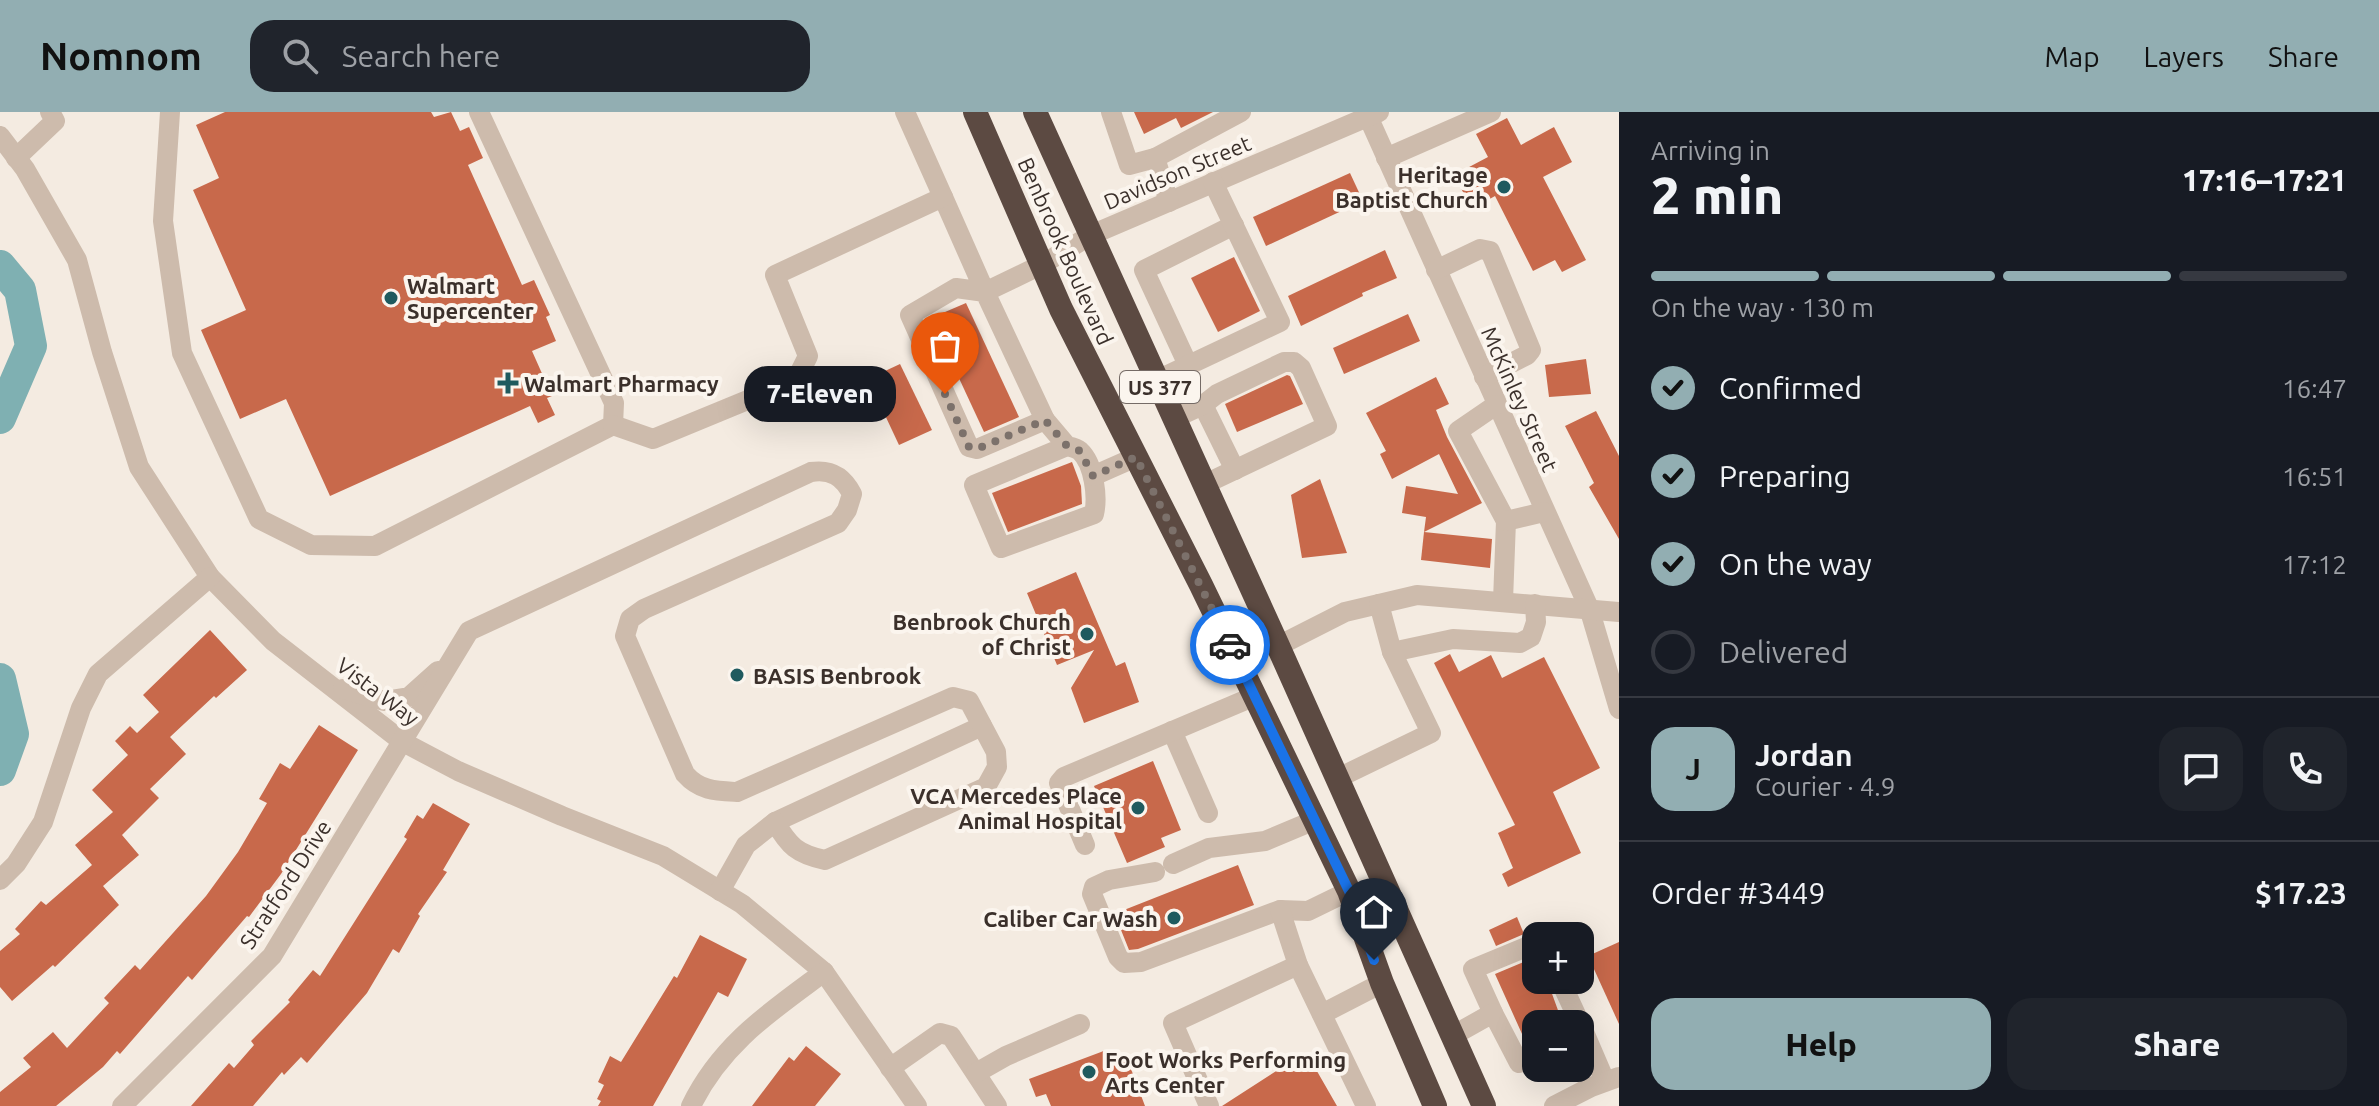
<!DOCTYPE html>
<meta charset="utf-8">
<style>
:root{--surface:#171b24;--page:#20242c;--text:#f1f3f6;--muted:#9ea1a6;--line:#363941;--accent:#92aeb2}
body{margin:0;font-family:Ubuntu,sans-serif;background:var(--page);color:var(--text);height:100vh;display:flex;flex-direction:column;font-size:30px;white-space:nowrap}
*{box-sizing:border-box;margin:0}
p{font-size:26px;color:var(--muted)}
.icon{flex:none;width:44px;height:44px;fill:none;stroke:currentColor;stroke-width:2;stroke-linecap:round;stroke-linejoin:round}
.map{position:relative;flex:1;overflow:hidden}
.panel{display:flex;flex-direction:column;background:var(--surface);width:760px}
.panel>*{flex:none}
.tools{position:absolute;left:1522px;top:810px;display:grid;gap:16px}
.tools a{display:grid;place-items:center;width:72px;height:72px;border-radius:16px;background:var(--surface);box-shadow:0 8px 32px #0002;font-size:40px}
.pin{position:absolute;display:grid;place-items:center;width:68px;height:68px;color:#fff;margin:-82px -34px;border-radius:50% 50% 50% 0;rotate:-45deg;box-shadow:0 0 8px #0007}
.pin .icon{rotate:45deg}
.courier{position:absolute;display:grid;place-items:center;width:80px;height:80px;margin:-40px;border:6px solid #1a73e8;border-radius:50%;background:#fff;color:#222;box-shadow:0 2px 10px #0007}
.bubble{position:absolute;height:56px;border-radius:24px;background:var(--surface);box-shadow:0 8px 32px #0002;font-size:26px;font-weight:800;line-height:56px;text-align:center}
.headline em{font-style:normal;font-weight:800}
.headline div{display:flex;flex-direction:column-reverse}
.headline{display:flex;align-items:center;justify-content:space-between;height:136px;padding:0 32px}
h1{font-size:52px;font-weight:800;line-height:60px}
.bar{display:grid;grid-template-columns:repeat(4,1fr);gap:12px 8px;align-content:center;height:96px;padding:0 32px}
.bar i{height:10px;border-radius:6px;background:var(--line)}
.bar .selected{background:var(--accent)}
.bar p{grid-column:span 4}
.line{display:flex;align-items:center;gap:20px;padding:0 32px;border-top:2px solid var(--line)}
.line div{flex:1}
.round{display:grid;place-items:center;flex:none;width:84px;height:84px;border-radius:24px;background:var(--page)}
ol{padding:0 32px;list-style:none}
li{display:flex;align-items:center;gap:24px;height:88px}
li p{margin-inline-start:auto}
li .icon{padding:8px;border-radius:50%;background:var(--accent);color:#111;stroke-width:4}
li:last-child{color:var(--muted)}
li i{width:44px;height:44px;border:4px solid var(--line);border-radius:50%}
.button{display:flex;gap:16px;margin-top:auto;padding:16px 32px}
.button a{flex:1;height:92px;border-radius:24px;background:var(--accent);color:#111;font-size:32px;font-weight:800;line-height:92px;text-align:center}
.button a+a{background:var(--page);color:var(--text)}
header{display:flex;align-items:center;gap:48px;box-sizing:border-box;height:112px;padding:0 40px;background:var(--accent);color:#111}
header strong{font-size:38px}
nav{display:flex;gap:44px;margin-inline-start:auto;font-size:28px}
.search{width:560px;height:72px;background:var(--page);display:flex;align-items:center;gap:20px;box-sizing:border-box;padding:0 28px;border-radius:24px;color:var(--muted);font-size:30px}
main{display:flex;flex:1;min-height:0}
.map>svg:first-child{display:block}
</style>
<header>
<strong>Nomnom</strong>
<div class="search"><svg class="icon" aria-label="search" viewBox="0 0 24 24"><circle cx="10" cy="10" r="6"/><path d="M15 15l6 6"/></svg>Search here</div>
<nav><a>Map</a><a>Layers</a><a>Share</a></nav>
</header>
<main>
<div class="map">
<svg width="1619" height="994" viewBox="0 0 1619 994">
<rect width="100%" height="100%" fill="#f4ebe1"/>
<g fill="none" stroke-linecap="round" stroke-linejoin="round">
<g stroke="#7fb0b2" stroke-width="32">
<path d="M 0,154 L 20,178 L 31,234 L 0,306"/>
<path d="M 0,567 L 13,622 L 0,658"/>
</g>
</g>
<g fill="#c8694b">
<path d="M 225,0 L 431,0 L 434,5 L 451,0 L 460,19 L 469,15 L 483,46 L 468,53 L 522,173 L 534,168 L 550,203 L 546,205 L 556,229 L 532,239 L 552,284 L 547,286 L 555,303 L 538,311 L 530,294 L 330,384 L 286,287 L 240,307 L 201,218 L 246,198 L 193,78 L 219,66 L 196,13 Z"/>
<path d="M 1134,0 L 1213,0 L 1181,16 L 1176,6 L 1144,22 Z"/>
<path d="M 1507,6 L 1521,33 L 1554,15 L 1572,50 L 1543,65 L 1586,148 L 1562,160 L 1555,148 L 1533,159 L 1495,84 L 1472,97 L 1454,63 L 1488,45 L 1476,22 Z"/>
<path d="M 1350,61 L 1363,89 L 1266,134 L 1253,105 Z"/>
<path d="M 1385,138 L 1397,166 L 1362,181 L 1363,184 L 1301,214 L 1288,184 Z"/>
<path d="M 1234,145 L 1260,199 L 1218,220 L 1191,166 Z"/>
<path d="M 966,191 L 1019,305 L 984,320 L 931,206 Z"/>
<path d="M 1408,202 L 1420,229 L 1344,262 L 1333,236 Z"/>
<path d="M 1586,247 L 1591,282 L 1549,285 L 1545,253 Z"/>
<path d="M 900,252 L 932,318 L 899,333 L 868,267 Z"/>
<path d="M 1287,263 L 1290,264 L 1303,292 L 1237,320 L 1225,292 Z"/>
<path d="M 1436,265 L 1449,292 L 1436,298 L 1447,325 L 1482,391 L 1424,420 L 1426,405 L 1402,401 L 1406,374 L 1458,382 L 1439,342 L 1392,367 L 1380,342 L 1386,339 L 1366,301 Z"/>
<path d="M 1596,299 L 1619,344 L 1619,427 L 1589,375 L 1594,371 L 1565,314 Z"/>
<path d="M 1072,350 L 1081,374 L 1082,392 L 1008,420 L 992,381 Z"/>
<path d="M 1320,367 L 1347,441 L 1302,446 L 1291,383 Z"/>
<path d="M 1424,420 L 1492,427 L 1490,456 L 1421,448 Z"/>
<path d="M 1076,460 L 1116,554 L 1125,550 L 1139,590 L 1084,611 L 1071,576 L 1094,538 L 1057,553 L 1027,481 Z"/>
<path d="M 210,518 L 247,558 L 216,586 L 214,584 L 170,625 L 186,642 L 150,677 L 159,686 L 122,723 L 139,743 L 103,774 L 119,793 L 55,855 L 53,853 L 12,889 L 0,875 L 0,839 L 20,822 L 15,817 L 41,789 L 46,793 L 92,753 L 75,733 L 113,700 L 92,678 L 128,643 L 115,629 L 130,614 L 137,621 L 159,600 L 143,583 Z"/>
<path d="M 1450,542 L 1459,560 L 1491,543 L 1502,566 L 1544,545 L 1600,656 L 1553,680 L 1581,741 L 1508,775 L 1502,762 L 1513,756 L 1498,721 L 1515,713 L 1434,551 Z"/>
<path d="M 319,613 L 358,638 L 281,762 L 249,805 L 247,804 L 192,868 L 188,864 L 120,942 L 117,939 L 103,955 L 56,994 L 0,994 L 0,980 L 31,955 L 23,946 L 53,920 L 67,936 L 109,891 L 104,886 L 135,853 L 140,858 L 206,784 L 238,740 L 267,691 L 259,687 L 280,651 L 290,657 Z"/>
<path d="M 1153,649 L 1181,718 L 1161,726 L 1165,735 L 1127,751 L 1094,674 Z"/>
<path d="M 433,691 L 470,712 L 443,758 L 447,760 L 418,802 L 420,804 L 399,841 L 393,837 L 367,881 L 307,951 L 301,945 L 284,963 L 282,960 L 253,994 L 191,994 L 229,951 L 234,956 L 254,933 L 251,929 L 290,890 L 288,888 L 313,858 L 320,864 L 407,727 L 404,725 L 417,703 L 423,707 Z"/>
<path d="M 1238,753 L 1254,793 L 1138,837 L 1129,838 L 1121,818 L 1130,814 L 1124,798 Z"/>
<path d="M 1517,805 L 1524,822 L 1496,834 L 1489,818 Z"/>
<path d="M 700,823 L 747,847 L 728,885 L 718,880 L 653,994 L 598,994 L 601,989 L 597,987 L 604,973 L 598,970 L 610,944 L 621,950 L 674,864 L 677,866 Z"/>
<path d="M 1619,830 L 1619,912 L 1588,844 Z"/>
<path d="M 1533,846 L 1536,868 L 1547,868 L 1563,912 L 1536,912 L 1536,930 L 1527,933 L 1495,862 Z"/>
<path d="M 806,934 L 841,962 L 815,994 L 752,994 L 789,945 L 794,949 Z"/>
<path d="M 1109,937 L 1115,954 L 1128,949 L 1145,994 L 1051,994 L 1046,982 L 1036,985 L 1029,967 Z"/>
<path d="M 1310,947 L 1337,994 L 1222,994 L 1284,954 L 1287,960 Z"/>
</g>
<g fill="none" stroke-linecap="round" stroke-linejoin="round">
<g stroke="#cdbbac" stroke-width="20">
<path d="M 170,0 L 163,109 L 182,241 L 259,407 L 311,433 L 375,434 L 613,313 L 614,291 L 479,0"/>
<path d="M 1111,0 L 1129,53 L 1155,46"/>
<path d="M 1366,0 L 1589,496 L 1619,597"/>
<path d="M 0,24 L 25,57 L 77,148 L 102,240 L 139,355 L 210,465 L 273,529 L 403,630 L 458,659 L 562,704 L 663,744 L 742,792 L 824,860 L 917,994"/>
<path d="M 16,46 L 55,9 L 50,0"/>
<path d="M 1386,46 L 1491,0"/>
<path d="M 943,85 L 985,180 L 956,176 L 910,203 L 969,335 L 977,337 L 1045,308 L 985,180 L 1043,152 L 1091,123 L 1379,0"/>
<path d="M 1169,90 L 1155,46 L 1241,0"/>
<path d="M 1436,158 L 1480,137 L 1490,139 L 1531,238 L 1527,243 L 1484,265"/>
<path d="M 1188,253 L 1144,158 L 1234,113"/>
<path d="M 1157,268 L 1280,210 L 1213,70"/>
<path d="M 1203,293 L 1235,358"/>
<path d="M 1496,293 L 1458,319 L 1506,409 L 1503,489"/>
<path d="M 1175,306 L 1203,293 L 1217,282 L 1284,250 L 1294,250 L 1301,256 L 1327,314 L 1205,372"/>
<path d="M 1045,308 L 1067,334 L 974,373 L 1001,436 L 1094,402 C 1098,385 1094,352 1080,339 C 1076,336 1071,335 1067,334"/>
<path d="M 613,313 L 653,327 L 796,268 L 808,244 L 775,163 L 943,85 L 905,0"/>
<path d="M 1093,364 L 1136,345"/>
<path d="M 1506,409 L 1544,400"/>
<path d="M 1278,534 L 1345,500 L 1417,483 L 1619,500"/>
<path d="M 1392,540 L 1453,527 L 1520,531 L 1531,525 L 1536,510 L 1535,492"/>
<path d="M 343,577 L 384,589 L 409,585 L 438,559"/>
<path d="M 1172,619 L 1208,701"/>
<path d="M 1336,667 L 1431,621 L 1392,540 L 1379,492"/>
<path d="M 775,710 L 982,614"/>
<path d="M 1085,733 L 1059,671 L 1064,665 L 1255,584"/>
<path d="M 1173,752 L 1209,736 L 1265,729 L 1315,708"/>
<path d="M 1155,760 L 1109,768 L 1094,775 L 1092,782 L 1118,845 L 1124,851 L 1141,850 L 1280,798 L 1308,799 L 1349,779"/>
<path d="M 0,768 L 16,752 L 43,710 L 81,596 L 98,562 L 210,465"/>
<path d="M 1280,798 L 1298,853"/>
<path d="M 1560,868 L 1584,920"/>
<path d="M 1493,901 L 1473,857 L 1536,831"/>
<path d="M 1322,902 L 1382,871"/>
<path d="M 1580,922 L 1584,920 L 1605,969"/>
<path d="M 1452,924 L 1493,901 L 1519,951 L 1536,943"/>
<path d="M 890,956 L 940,921 L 951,924 L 997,994"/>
<path d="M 976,961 L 1006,944 L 1080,912"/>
<path d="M 122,994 L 272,844 L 469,519 L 811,360 C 831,357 843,364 852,382 L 847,398 L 838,411 L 644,497 L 630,507 L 625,524 L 685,662 C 700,679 716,679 737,680 L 953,585 L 969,589 L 996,640 L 997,655 L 986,675 L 825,748 C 797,742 789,734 775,710 L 746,733 L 720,779"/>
<path d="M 691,994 C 721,932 770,900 824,860"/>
<path d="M 1209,994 L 1173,911 L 1298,853 L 1366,994"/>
<path d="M 1554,994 L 1591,975 L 1619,965"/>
</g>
<g stroke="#5c4a42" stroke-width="24">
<path d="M 975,0 L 1061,197 L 1201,473 L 1349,779 L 1382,871 L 1435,994"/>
<path d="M 1035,0 L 1278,534 L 1484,994"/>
</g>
</g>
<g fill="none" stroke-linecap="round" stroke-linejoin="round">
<path stroke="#7c716b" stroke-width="8" stroke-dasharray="0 14.4" d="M 945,282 L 969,335 L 977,337 L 1045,308 L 1067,334 L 1080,339 L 1093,364 L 1136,345 L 1230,533"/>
<path stroke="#1a73e8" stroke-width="10" d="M 1230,533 L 1349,779 L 1374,848"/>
</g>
<g fill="#1f5a5e" stroke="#fbf5ee" stroke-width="3">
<circle cx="1504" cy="75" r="8"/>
<circle cx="391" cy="186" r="8"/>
<path d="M504 259h8v8h8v8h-8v8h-8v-8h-8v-8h8z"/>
<circle cx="1087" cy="522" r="8"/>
<circle cx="737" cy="563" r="8"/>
<circle cx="1138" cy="696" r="8"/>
<circle cx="1174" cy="806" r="8"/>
<circle cx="1089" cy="960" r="8"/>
</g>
<g text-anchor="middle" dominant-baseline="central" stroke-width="8" stroke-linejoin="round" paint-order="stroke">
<rect fill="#fbf5ee" stroke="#756b66" stroke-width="2" x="1120" y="259" width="80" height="32" rx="6"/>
<g font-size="20" font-weight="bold" fill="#3b302b">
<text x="1160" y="275">US 377</text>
</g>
<g font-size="22" fill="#3b302b" stroke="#fbf5ee">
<text transform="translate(1177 60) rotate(-23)">Davidson Street</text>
<text transform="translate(1066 139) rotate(66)">Benbrook Boulevard</text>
<text transform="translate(1520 287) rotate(66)">McKinley Street</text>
<text transform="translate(378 579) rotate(37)">Vista Way</text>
<text transform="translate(285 772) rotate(-57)">Stratford Drive</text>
</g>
<g font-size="22" font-weight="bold" fill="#3b302b" stroke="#fbf5ee" text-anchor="end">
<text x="1488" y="62">Heritage<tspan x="1488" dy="25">Baptist Church</tspan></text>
<text x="407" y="173" text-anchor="start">Walmart<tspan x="407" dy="25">Supercenter</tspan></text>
<text x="524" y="271" text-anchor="start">Walmart Pharmacy</text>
<text x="1071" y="509">Benbrook Church<tspan x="1071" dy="25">of Christ</tspan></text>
<text x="753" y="563" text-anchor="start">BASIS Benbrook</text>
<text x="1122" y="683">VCA Mercedes Place<tspan x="1122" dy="25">Animal Hospital</tspan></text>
<text x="1158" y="806">Caliber Car Wash</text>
<text x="1105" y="947" text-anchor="start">Foot Works Performing<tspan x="1105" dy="25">Arts Center</tspan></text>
</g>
</g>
</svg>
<div class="tools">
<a>+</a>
<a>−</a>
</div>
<div class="pin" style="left:945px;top:282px;background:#ea580c"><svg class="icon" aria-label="bag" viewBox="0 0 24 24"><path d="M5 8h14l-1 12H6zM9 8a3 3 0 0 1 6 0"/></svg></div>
<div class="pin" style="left:1374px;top:848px;background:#1f2937"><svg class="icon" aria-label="home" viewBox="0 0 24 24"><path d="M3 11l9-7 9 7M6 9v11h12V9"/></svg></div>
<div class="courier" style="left:1230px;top:533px"><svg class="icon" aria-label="car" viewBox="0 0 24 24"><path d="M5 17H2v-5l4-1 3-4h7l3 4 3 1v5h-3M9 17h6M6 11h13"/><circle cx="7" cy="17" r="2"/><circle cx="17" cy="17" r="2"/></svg></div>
<div class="bubble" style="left:744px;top:254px;width:152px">7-Eleven</div>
</div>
<section class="panel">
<div class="headline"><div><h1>2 min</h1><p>Arriving in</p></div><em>17:16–17:21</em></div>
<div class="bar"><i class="selected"></i><i class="selected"></i><i class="selected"></i><i></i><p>On the way · 130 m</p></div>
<ol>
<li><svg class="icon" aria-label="check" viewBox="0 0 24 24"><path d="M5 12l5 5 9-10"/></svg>Confirmed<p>16:47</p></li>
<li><svg class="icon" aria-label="check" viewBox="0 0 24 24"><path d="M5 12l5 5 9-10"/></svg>Preparing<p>16:51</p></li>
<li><svg class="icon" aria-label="check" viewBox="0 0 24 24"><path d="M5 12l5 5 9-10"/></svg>On the way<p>17:12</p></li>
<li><i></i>Delivered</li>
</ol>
<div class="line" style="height:144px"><b class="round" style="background:var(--accent);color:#111">J</b><div><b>Jordan</b><p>Courier · 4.9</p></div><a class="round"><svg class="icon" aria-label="chat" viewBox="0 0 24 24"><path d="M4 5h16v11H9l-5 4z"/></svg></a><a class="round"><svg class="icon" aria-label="phone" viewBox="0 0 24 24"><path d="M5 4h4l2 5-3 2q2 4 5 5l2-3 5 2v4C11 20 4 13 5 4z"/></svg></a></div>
<div class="line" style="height:104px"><div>Order #3449</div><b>$17.23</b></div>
<div class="button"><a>Help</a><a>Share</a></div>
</section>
</main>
